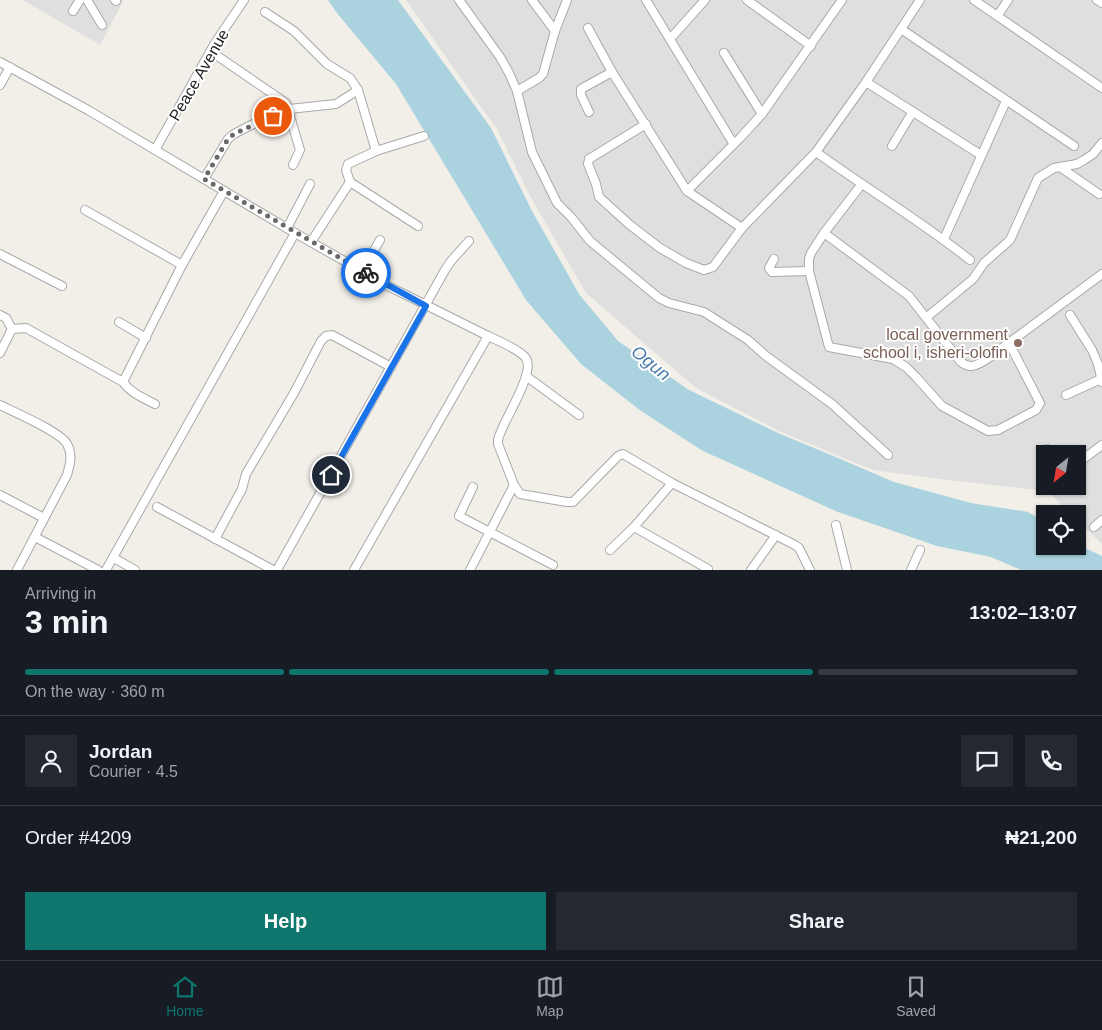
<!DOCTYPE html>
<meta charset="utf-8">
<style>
:root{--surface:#171b24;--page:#242831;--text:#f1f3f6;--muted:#9ea1a6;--line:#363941;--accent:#0f766e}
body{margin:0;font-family:Arial,sans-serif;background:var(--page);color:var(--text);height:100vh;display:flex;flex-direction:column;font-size:19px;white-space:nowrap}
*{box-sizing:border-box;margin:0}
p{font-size:16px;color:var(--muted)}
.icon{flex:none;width:28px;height:28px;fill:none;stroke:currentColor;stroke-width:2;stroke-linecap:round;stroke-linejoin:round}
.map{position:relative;height:570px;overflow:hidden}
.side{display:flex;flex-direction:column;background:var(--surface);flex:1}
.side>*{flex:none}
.needle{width:32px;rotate:210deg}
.buttons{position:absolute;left:1036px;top:445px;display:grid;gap:10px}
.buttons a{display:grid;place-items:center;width:50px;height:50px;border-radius:0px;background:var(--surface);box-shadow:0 1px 4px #0004;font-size:25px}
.pin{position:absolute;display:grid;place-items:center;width:42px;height:42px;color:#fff;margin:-21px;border:2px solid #fff;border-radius:50%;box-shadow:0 1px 5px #0007}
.courier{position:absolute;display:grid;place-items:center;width:50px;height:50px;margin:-25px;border:4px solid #1a73e8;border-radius:50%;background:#fff;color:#222;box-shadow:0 1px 6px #0007}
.headline em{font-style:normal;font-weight:600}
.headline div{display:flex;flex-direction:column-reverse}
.headline{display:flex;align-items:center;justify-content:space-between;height:85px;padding:0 25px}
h1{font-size:32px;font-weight:600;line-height:38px}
.bar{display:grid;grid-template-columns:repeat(4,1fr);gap:8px 5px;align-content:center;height:60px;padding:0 25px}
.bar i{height:6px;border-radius:4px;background:var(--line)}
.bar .on{background:var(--accent)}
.bar p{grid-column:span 4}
.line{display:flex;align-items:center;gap:12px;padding:0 25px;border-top:1px solid var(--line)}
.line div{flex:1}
.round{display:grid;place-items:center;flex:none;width:52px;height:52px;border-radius:0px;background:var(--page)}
.cta{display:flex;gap:10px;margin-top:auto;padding:10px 25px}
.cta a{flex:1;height:58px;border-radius:0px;background:var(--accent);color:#fff;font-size:20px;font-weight:600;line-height:58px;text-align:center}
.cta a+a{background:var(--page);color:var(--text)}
.tab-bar{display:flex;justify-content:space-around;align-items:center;height:70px;border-top:1px solid var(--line);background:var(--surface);font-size:14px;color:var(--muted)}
.tab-bar a{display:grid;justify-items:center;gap:2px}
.tab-bar .on{color:var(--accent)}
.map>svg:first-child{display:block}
</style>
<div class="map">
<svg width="1102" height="570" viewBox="0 0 1102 570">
<rect width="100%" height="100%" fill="#f2efe9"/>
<g fill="#e0dfdf" fill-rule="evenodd">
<path d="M 23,0 L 124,0 L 100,45 Z"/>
<path d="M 406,0 L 1102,0 L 1102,544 L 1078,521 L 1078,514 L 1070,514 L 1048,491 L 947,480 L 873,470 L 781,432 L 696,388 L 586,293 L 530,196 L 496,127 L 481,107 ZM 1045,454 L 1078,454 L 1078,486 L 1045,486 Z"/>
</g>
<path fill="#aad3df" d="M 328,0 L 398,0 L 491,128 L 532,211 L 579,294 L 618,341 L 689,390 L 778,433 L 838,458 L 894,482 L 971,503 L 1028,512 L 1045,522 L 1045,546 L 1078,546 L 1078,542 L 1087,549 L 1102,556 L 1102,570 L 1021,570 L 991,557 L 937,546 L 838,512 L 703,451 L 641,411 L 581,364 L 526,300 L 396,84 L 337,13 Z"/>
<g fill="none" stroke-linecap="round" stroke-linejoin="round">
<defs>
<g id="minor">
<path d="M 87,0 L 102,25"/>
<path d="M 115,0 L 116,1"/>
<path d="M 459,0 L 500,57 L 509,73 L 517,91 L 532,152 L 557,203 L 571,217 L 590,241 L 659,298 L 669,303 L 704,312 L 748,340 L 766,356 L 832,404 L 888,455"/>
<path d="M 532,0 L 555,31"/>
<path d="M 646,0 L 733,143"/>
<path d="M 747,0 L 811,46"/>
<path d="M 974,0 L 1102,88"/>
<path d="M 1097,0 L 1102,3"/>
<path d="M 73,11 L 80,0"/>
<path d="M 265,12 L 294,31 L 327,64 L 350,78 L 358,90 L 376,151"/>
<path d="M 998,15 L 1008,0"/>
<path d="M 588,28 L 612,72 L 687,191 L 742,228"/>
<path d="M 901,29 L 1074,146"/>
<path d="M 670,39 L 705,0"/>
<path d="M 724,53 L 762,114"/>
<path d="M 216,55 L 286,103 L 300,150 L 293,165"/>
<path d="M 0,62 L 88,110 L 295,233 L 390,287 L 488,336 L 354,570"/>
<path d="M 866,82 L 981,155"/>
<path d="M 0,85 L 10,67"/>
<path d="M 517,91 L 539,78 L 543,74 L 555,31 L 567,0"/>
<path d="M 589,112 L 581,95 L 581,89 L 612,72"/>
<path d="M 646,124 L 589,159 L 588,164 L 596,184 L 599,197 L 630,225 L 660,248 L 686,263 L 704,270 L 713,267 L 742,228 L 816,152 L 866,82 L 920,0"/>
<path d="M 892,146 L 912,113"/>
<path d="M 155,150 L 215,43 L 244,0"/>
<path d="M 816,152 C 867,189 921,221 970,260"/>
<path d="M 1060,167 L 1099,194"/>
<path d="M 204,179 L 228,139 L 234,134 L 257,122 L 289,109 L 336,104 L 358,90"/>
<path d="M 350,182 L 418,226"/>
<path d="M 861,185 L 824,233 L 811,253 L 809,259 L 809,271 L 829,347 L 893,359 L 906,367 L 916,377 L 942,406 L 988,431 L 998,430 L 1036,410 L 1040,403 L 1009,343"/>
<path d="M 687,191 L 741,137 L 762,114 L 842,0"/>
<path d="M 85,210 L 182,265"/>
<path d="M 287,228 L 310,184"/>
<path d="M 824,233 L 909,296 L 960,361 C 971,371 979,364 990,357 L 1102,274"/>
<path d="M 944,239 L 1006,101"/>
<path d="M 311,242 L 350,182 L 346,170 L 348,164 L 376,151 L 424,136"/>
<path d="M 0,254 L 62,286"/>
<path d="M 774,259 L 769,268 L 772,272 L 809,271"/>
<path d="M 362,271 L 380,240"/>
<path d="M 0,315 L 6,318 L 12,329"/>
<path d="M 1070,315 L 1092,350 L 1098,364 L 1102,382"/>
<path d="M 927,317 L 973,279 L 984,263 L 1010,240 L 1038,178 L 1054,168 L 1077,164 L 1084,160 L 1093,154 L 1102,143"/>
<path d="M 119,322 L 146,338"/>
<path d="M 488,336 C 497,340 519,350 525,357 C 538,371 501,423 498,440 L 498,444 L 514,485 L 520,494 L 567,502 L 573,502 L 618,456 L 623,454 L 672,483 L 795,545 L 799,548 L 810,570"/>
<path d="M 0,353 L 12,329 L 26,328 L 123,382 C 131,393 143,398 155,404"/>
<path d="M 526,376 L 579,415"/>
<path d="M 123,382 L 182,265 L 224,191"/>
<path d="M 1066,395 L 1101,379"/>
<path d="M 0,405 C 14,412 61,432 67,444 C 73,455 70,464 67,475 L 17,570"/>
<path d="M 1047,449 L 1052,454"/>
<path d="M 1078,463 L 1102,445"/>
<path d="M 473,487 L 459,516 L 553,565"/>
<path d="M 0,495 L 44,518"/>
<path d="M 157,507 L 273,570"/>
<path d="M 836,525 L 847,570"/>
<path d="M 634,527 L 708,569"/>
<path d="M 1094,527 L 1102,520"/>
<path d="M 35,537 L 98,570"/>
<path d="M 215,539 L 242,489 L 246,474 L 294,393 L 321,341 L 326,336 L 332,335 L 391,367"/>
<path d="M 610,550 L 634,527 L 672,483"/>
<path d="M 114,558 L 135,570"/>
<path d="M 106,570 L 295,233"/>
<path d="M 277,570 L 445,270 L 451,261 L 469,241"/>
<path d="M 470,570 L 514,485"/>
<path d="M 751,570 L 776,535"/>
<path d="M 911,570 L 920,550"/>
</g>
</defs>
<use href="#minor" stroke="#a9a9a9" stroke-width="10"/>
<use href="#minor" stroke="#fff" stroke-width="8"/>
</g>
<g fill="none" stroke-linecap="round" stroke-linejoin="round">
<path stroke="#6b6a68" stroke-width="5" stroke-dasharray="0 9" d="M 273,116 L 234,134 L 228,139 L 204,179 L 366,273"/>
<path stroke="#1a73e8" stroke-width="6" d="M 331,475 L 426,306 L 366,273"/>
</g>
<circle fill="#8d6e63" stroke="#fff" stroke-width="2" cx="1018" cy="343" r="5"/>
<g text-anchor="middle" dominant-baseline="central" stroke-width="4" stroke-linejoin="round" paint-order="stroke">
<g font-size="16" fill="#222" stroke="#fff">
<text transform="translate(199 75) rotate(-60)">Peace Avenue</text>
</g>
<g font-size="16" fill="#785e54" stroke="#fff" text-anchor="end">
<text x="1008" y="334">local government<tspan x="1008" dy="18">school i, isheri-olofin</tspan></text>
</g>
<g font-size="18" font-style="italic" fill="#4a7aab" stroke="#fff">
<text transform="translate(651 363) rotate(39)">Ogun</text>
</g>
</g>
</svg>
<div class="buttons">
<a><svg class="needle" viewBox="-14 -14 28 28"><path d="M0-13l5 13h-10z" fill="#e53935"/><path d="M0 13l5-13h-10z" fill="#9ea1a6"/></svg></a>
<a><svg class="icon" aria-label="locate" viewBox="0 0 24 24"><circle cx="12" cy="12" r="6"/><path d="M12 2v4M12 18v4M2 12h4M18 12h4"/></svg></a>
</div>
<div class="pin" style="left:273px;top:116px;background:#ea580c"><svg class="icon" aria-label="bag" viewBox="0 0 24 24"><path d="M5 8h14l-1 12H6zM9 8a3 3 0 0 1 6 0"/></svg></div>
<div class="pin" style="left:331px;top:475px;background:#1f2937"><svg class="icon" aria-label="home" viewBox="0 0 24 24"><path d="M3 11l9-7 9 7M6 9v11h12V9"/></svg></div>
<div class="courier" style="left:366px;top:273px"><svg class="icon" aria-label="bike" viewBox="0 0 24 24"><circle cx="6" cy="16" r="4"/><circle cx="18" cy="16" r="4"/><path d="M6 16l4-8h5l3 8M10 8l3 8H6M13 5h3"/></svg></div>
</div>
<section class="side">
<div class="headline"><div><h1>3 min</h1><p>Arriving in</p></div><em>13:02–13:07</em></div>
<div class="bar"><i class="on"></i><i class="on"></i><i class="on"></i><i></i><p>On the way · 360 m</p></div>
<div class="line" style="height:90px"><a class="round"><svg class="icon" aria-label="person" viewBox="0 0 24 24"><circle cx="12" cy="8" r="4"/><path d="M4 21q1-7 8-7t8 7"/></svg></a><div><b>Jordan</b><p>Courier · 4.5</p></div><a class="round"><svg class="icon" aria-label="chat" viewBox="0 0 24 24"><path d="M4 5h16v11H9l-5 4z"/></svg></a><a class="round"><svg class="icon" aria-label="phone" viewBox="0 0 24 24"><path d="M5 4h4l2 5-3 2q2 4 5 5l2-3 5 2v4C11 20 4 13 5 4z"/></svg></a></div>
<div class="line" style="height:65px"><div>Order #4209</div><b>₦21,200</b></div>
<div class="cta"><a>Help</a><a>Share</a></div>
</section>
<nav class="tab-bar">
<a class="on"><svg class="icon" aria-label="home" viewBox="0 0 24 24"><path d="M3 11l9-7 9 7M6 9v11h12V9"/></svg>Home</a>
<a><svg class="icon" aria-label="map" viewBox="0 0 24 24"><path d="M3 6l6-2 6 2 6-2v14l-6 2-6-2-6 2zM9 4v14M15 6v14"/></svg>Map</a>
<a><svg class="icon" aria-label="saved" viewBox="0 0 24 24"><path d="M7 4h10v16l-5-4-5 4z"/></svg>Saved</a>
</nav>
